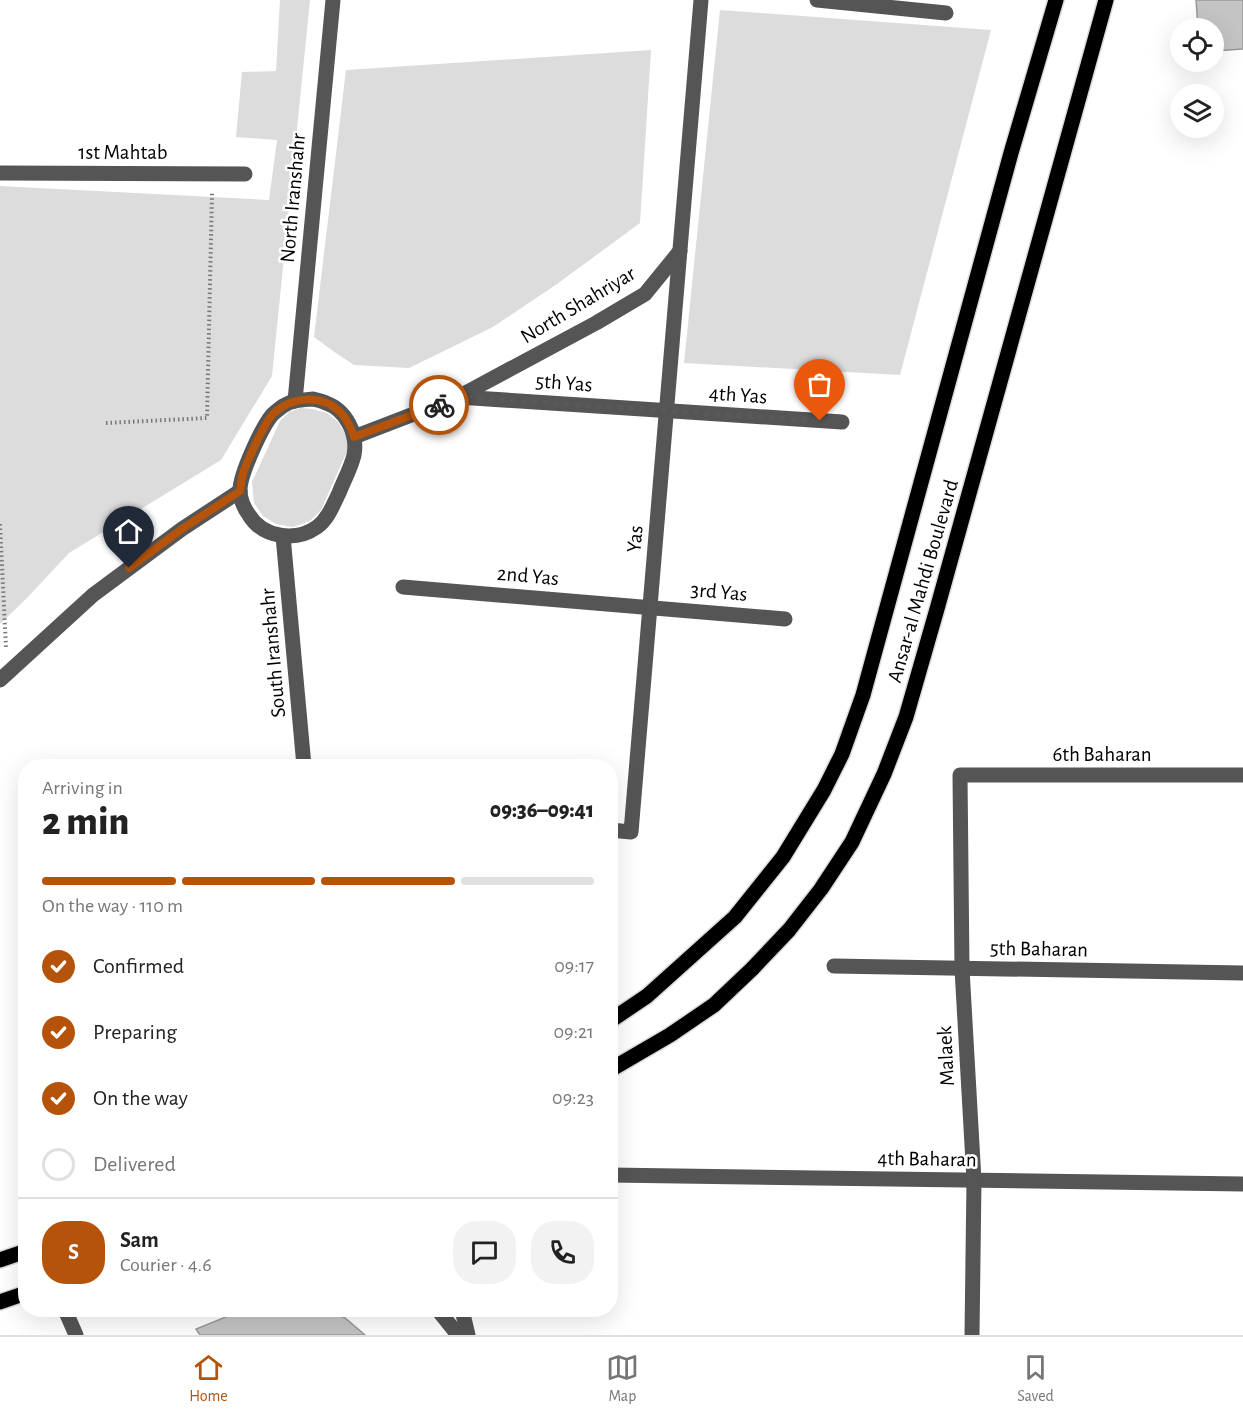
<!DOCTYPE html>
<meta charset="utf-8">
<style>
:root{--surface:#fff;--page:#f2f2f2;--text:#222;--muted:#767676;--line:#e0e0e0;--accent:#b45309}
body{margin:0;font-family:"Alegreya Sans",sans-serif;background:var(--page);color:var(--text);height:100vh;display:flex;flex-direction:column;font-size:22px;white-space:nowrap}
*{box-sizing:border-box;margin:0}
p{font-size:20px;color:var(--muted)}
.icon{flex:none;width:33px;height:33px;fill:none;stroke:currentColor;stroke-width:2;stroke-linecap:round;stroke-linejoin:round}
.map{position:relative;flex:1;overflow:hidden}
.panel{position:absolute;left:18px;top:759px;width:600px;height:558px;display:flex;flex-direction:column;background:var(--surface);border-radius:24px;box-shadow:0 6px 24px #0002}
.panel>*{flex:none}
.tools{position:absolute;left:1170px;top:18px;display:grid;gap:12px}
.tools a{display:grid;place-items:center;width:54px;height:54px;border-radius:50%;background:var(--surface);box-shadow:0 6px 24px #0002;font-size:30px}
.pin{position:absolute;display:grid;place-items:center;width:51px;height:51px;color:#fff;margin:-62px -26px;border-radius:50% 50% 50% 0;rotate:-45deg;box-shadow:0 0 6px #0007}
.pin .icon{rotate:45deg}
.courier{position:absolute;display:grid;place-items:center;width:60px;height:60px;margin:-30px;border:4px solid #b45309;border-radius:50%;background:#fff;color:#222;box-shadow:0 2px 8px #0007}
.headline em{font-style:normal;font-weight:800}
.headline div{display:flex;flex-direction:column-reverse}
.headline{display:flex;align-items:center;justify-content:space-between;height:102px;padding:0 24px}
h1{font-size:39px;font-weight:800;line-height:45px}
.bar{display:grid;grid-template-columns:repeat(4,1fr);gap:9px 6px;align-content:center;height:72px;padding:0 24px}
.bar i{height:8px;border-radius:4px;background:var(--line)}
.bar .current{background:var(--accent)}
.bar p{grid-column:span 4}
.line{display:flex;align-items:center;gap:15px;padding:0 24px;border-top:2px solid var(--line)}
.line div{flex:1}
.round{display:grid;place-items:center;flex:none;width:63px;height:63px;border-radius:24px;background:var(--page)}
ol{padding:0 24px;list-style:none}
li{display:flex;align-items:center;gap:18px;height:66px}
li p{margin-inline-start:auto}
li .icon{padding:6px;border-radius:50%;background:var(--accent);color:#fff;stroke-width:4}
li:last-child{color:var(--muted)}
li i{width:33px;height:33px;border:3px solid var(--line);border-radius:50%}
.menu{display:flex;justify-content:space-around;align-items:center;height:84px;border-top:2px solid var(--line);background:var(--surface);font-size:16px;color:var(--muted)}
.menu a{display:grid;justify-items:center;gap:3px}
.menu .current{color:var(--accent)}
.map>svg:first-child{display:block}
</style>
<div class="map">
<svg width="1243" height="1335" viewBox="0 0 1243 1335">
<rect width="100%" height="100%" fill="#fff"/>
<g fill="#dcdcdc">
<path d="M 280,0 L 310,0 L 272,376 L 221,460 L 69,553 L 26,599 L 0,624 L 0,186 L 269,200 L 277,140 L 236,137 L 242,72 L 276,71 Z"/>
<path d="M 720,10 L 991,30 L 900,375 L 684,363 Z"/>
<path d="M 651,50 L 640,223 L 557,284 L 493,327 L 409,368 L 354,365 L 333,351 L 314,337 L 346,70 Z"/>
<path d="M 301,408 L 312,409 L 327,413 L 338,422 L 346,435 L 348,449 L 321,510 L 310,521 L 293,527 L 276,524 L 263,516 L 254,503 L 252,482 L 280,421 L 289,412 Z"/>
</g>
<g fill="#c4c4c4" stroke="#999" stroke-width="1.5">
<path d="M 1196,0 L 1243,0 L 1243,49 L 1214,51 L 1214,28 L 1198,28 Z"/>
<path d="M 243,1310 L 328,1310 L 345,1318 L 365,1335 L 200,1335 L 196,1329 Z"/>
</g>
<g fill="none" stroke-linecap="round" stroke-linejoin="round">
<defs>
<g id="major">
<path d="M 610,1021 L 647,996 L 735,917 L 783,857 L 824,790 L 842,754 L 863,695 L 1011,153 L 1056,0"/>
<path d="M 610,1070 L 670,1035 L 714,1005 L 752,969 L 789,930 L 821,889 L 852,842 L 884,774 L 906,717 L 937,609 L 1106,0"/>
<path d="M 0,1260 L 26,1251"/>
<path d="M 0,1302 L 26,1293"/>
</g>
</defs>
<use href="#major" stroke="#dbdbdb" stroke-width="18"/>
<g stroke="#777" stroke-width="4" stroke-dasharray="1.5 3" stroke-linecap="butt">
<path d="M 106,423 L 207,418 L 212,193"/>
<path d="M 0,524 L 6,648"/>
</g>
<g stroke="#555" stroke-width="15">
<path d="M 817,0 L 946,13"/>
<path d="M 0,173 L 245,174"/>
<path d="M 458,397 L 842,422"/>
<path d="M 313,399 C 317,400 322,401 326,403 C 346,410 358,434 354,455 C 351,468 344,480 339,493 C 333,505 328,519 317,527 C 296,542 263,538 249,515 C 244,508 240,499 240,490 C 240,474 262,427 272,415 C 275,412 279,409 283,406 C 292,400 302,400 313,399 Z"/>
<path d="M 295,401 L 333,0"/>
<path d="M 354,437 L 458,397 L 596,323 L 645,294 L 680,251"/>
<path d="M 283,536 L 304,766"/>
<path d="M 403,587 L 785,619"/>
<path d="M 0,680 L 93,595 L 182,529 L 240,491"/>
<path d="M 610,830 L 631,832 L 701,0"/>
<path d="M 834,966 L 1243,973"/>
<path d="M 610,1175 L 1243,1184"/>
<path d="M 65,1310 L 76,1335"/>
<path d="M 438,1310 L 458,1335"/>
<path d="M 462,1310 L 468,1335"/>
<path d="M 972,1335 L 974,1180 L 962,969 L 960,775 L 1243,775"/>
</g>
<use href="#major" stroke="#000" stroke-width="15"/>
</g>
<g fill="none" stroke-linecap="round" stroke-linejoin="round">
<path stroke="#595959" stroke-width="6" stroke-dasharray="0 10.8" d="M 439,405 L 458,397 L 820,421"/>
<path stroke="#b45309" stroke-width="8" d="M 129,568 L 182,529 L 240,491 C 241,486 241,481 242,477 C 245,465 265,422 273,414 C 291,396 323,394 341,413 C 348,420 351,428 354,437 L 439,405"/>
</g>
<g text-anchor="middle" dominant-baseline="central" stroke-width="5" stroke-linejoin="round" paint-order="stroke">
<g font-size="21" fill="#000" stroke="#fff">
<text x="123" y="152">1st Mahtab</text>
<text transform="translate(293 198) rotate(-85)">North Iranshahr</text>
<text transform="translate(578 305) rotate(-31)">North Shahriyar</text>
<text transform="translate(564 383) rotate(4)">5th Yas</text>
<text transform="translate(738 395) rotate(4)">4th Yas</text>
<text transform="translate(635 539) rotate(-85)">Yas</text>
<text transform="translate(528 576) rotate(5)">2nd Yas</text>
<text transform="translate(923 581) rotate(-74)">Ansar-al Mahdi Boulevard</text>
<text transform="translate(719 592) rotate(5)">3rd Yas</text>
<text transform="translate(273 653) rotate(-95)">South Iranshahr</text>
<text x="1102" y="754">6th Baharan</text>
<text transform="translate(1039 949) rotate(1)">5th Baharan</text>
<text transform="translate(946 1056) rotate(-93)">Malaek</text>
<text transform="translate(927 1159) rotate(1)">4th Baharan</text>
</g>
</g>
</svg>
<div class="tools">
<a><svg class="icon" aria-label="locate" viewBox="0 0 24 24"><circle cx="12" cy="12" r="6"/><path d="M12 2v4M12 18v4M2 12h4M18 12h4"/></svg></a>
<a><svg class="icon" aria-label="layers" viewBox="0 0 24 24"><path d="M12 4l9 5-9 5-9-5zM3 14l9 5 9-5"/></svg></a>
</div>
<div class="pin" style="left:820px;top:421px;background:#ea580c"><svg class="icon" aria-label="bag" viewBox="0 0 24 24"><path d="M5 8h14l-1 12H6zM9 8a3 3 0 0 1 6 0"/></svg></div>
<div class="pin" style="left:129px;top:568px;background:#1f2937"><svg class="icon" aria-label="home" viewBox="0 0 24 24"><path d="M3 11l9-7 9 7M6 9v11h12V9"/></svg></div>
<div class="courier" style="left:439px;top:405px"><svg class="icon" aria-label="bike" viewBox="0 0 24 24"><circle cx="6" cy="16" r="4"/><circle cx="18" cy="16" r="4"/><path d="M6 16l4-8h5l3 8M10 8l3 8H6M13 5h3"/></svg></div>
<section class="panel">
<div class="headline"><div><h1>2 min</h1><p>Arriving in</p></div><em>09:36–09:41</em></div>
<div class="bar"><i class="current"></i><i class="current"></i><i class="current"></i><i></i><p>On the way · 110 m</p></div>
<ol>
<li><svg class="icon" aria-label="check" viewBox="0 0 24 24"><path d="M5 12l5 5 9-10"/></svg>Confirmed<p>09:17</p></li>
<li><svg class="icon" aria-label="check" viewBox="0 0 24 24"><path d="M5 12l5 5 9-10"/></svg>Preparing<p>09:21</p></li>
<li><svg class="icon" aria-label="check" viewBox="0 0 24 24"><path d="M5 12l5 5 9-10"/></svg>On the way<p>09:23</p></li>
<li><i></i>Delivered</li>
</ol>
<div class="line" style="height:108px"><b class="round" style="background:var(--accent);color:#fff">S</b><div><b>Sam</b><p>Courier · 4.6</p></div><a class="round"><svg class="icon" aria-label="chat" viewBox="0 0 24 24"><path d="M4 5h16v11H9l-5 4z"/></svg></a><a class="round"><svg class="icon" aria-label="phone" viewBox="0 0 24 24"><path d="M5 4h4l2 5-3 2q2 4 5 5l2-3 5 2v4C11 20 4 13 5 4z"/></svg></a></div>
</section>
</div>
<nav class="menu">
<a class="current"><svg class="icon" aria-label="home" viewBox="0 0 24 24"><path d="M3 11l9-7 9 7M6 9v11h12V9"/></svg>Home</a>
<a><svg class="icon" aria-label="map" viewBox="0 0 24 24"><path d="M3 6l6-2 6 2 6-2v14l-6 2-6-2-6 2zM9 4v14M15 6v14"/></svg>Map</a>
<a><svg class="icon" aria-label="saved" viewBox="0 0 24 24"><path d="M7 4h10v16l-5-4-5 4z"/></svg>Saved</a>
</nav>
